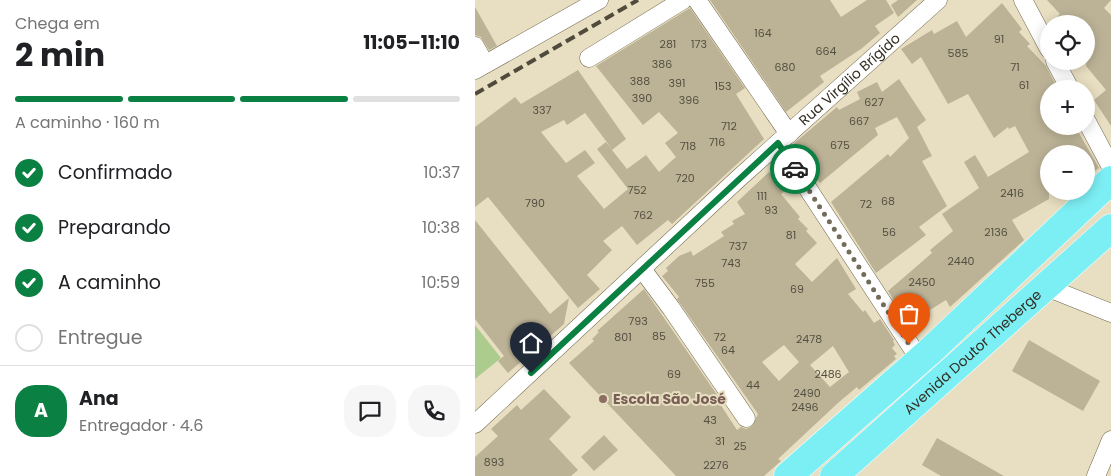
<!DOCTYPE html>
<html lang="pt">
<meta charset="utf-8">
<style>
:root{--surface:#fff;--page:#f6f6f6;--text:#202124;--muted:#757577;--line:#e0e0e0;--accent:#0b8043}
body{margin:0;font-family:Poppins,sans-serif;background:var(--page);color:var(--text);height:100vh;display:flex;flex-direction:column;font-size:19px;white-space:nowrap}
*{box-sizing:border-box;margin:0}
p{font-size:16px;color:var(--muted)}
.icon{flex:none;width:28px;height:28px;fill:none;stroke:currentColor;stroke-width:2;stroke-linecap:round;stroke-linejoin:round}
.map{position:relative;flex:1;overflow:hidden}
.details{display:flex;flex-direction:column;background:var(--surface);width:475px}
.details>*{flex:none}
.buttons{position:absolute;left:565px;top:15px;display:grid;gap:10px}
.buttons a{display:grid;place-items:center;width:55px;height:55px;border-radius:50%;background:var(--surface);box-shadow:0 2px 12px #0003;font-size:25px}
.pin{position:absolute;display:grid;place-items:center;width:42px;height:42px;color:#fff;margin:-51px -21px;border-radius:50% 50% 50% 0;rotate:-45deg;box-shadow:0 0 5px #0007}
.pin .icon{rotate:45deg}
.courier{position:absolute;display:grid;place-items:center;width:50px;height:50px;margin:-25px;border:4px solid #0b8043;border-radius:50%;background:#fff;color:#222;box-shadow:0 1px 6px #0007}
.overview em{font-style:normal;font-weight:700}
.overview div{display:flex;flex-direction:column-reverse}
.overview{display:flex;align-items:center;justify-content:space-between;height:85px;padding:0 15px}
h1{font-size:32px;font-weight:700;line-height:38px}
.bar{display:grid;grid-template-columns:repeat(4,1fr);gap:8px 5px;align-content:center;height:60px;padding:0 15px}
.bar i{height:6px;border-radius:4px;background:var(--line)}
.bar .active{background:var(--accent)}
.bar p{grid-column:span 4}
.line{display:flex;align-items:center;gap:12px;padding:0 15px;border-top:1px solid var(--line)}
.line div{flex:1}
.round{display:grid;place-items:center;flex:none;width:52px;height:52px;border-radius:20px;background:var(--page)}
ol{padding:0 15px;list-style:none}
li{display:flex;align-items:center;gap:15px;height:55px}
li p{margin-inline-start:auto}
li .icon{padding:5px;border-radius:50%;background:var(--accent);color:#fff;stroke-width:4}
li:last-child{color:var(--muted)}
li i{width:28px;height:28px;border:2px solid var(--line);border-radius:50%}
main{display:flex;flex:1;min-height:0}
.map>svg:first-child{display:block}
</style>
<main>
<section class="details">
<div class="overview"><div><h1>2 min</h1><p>Chega em</p></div><em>11:05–11:10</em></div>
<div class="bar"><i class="active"></i><i class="active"></i><i class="active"></i><i></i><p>A caminho · 160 m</p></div>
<ol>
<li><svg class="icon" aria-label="check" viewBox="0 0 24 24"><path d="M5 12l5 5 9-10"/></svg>Confirmado<p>10:37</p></li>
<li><svg class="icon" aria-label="check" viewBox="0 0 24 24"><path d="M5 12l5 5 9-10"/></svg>Preparando<p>10:38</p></li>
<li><svg class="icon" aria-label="check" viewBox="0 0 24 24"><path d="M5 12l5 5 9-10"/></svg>A caminho<p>10:59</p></li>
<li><i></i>Entregue</li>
</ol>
<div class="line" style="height:90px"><b class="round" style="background:var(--accent);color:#fff">A</b><div><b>Ana</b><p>Entregador · 4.6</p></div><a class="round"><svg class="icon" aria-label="chat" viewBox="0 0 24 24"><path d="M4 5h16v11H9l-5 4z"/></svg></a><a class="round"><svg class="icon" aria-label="phone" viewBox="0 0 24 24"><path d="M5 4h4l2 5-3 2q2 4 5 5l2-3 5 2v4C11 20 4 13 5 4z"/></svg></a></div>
</section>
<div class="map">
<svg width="636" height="476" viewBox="0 0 636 476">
<rect width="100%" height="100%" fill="#e8dec1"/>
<path fill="#accc8d" d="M 0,325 L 26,358 L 0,379 Z"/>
<g fill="#bcb397" fill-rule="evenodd">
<path d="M 235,0 L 355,0 L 366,17 L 392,0 L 411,0 L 419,13 L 400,26 L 405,33 L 386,49 L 345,76 L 349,82 L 311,112 Z"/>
<path d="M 423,0 L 442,0 L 423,17 L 416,5 Z"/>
<path d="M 572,0 L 636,0 L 629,8 L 636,15 L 636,126 L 619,100 L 631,90 L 611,66 L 611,24 L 574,24 L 585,14 Z"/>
<path d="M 527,3 L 547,29 L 544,32 L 555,44 L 552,46 L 571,66 L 583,89 L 574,89 L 574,126 L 600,126 L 624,168 L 611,177 L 611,154 L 574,154 L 574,199 L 537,220 L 549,240 L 475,307 L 471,300 L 450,313 L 453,318 L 437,329 L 413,291 L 457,253 L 455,250 L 478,231 L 467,214 L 504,188 L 489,162 L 500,155 L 513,177 L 554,152 L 540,126 L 534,129 L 533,127 L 519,138 L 493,94 L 473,104 L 446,57 L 437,64 L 426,49 L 457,30 L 459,34 L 482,21 L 491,37 Z"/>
<path d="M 0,7 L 22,46 L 14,50 L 6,37 L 0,35 Z"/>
<path d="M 215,8 L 270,88 L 261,94 L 289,139 L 197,224 L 193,220 L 162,245 L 147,226 L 128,241 L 137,250 L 112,275 L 125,289 L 103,308 L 13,197 L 0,207 L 0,127 L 40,97 L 46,104 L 103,70 L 151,139 L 137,150 L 152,169 L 171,155 L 184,172 L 201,157 L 190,143 L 203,133 L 184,112 L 168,125 L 121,66 ZM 110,113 L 137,149 L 131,142 L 122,149 L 153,189 L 129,209 L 102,176 L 120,163 L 110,150 L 91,163 L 66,132 L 89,120 L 92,125 Z"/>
<path d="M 424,79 L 451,120 L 442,127 L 457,156 L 447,161 L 472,206 L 444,227 L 451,235 L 401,273 L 356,202 L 413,154 L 415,157 L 434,138 L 422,117 L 400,128 L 403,135 L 345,183 L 317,145 L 362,107 L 364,110 L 385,99 L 382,92 L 402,82 L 407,92 Z"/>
<path d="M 309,171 L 317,185 L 306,194 L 325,217 L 323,219 L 333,229 L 331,231 L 342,243 L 320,264 L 337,282 L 362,258 L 381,289 L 373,294 L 388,312 L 390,310 L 399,323 L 405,319 L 419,340 L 418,341 L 420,345 L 417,348 L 422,354 L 419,356 L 421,359 L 384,390 L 382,387 L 364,402 L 303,459 L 306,461 L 289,476 L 201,476 L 94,363 L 119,341 L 117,339 L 124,332 L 122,331 L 169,289 L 247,402 L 245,404 L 262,430 L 266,427 L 271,429 L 277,426 L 283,414 L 202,299 L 204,297 L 187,276 L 193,271 L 191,268 L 204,256 L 216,251 L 218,256 L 249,236 L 246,232 L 259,224 L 257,221 L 270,214 L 262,202 L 294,172 L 300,179 ZM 309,345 L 324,362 L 304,381 L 287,362 ZM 358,346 L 374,372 L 355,387 L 335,365 Z"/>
<path d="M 0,220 L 75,314 L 94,298 L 89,324 L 33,373 L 23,361 L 29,356 L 0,319 Z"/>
<path d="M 554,340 L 625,381 L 608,411 L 537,371 Z"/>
<path d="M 69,389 L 96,417 L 74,439 L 103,470 L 96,476 L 0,476 L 0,457 L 23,436 L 16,429 L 42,405 L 46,410 Z"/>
<path d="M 129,435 L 143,450 L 119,471 L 106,457 Z"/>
<path d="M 462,438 L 529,476 L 466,476 L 447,465 Z"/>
</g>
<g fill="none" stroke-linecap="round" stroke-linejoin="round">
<defs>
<g id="street">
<path d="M 222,0 L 314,134"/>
<path d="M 548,0 L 574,49"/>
<path d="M 0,46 L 10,64"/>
<path d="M 114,58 L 208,0"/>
<path d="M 580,61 L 595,89"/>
<path d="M 0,70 L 124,0"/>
<path d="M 611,120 L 636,167"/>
<path d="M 303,143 L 445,360"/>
<path d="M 167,269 L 196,308 L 271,418"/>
<path d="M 571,287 L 636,313"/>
<path id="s1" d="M 0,424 L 264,178 L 463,0"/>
<path d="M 621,476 L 636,440"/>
</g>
<g id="primary">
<path d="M 313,476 L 454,352 L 636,180"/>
<path id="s2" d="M 359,476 L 636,228"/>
</g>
</defs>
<use href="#street" stroke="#70684e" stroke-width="19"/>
<use href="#primary" stroke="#fff" stroke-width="29"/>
<use href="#street" stroke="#fff" stroke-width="18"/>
<use href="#primary" stroke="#7ceff4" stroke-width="28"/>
<path stroke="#504b3d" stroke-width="4" stroke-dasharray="10 5" stroke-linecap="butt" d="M 0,94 L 163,0"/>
</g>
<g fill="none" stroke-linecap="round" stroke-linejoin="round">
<path stroke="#726c5a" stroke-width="5" stroke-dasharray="0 9" d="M 320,169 L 434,344"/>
<path stroke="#0b8043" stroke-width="6" d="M 56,373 L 303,143 L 320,169"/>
</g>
<circle fill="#8d6e63" stroke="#e8dec1" stroke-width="2" cx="128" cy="399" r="5"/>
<g text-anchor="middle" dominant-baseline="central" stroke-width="4" stroke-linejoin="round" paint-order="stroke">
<g font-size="11" fill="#544f40">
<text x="288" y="33">164</text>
<text x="524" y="39">91</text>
<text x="193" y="44">281</text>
<text x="224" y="44">173</text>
<text x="351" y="51">664</text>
<text x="483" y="53">585</text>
<text x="187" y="64">386</text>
<text x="310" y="67">680</text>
<text x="540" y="67">71</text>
<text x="165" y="81">388</text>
<text x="202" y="83">391</text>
<text x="549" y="85">61</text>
<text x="248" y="86">153</text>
<text x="167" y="98">390</text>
<text x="214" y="100">396</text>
<text x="399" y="102">627</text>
<text x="67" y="110">337</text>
<text x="384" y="121">667</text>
<text x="254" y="126">712</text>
<text x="242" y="142">716</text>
<text x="365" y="145">675</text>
<text x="213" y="146">718</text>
<text x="210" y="178">720</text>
<text x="162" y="190">752</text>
<text x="537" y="193">2416</text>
<text x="287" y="196">111</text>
<text x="413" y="201">68</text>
<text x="60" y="203">790</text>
<text x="391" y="204">72</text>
<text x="296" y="210">93</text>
<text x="168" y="215">762</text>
<text x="414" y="232">56</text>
<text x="521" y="232">2136</text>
<text x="316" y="235">81</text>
<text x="263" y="246">737</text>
<text x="486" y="261">2440</text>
<text x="256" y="263">743</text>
<text x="447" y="282">2450</text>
<text x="230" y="283">755</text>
<text x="322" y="289">69</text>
<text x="163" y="321">793</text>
<text x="184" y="336">85</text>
<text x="148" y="337">801</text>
<text x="245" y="337">72</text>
<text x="334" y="339">2478</text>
<text x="253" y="350">64</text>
<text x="199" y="374">69</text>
<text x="353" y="374">2486</text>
<text x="278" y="385">44</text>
<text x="332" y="393">2490</text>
<text x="330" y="407">2496</text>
<text x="235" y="420">43</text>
<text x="245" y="441">31</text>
<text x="265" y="446">25</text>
<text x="19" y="462">893</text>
<text x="241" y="465">2276</text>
</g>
<g font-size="14" fill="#322e23" stroke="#e8dec1">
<text stroke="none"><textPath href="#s1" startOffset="509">Rua Virgílio Brígido</textPath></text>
<text stroke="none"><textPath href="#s2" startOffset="186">Avenida Doutor Theberge</textPath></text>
</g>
<g font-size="14" font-weight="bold" fill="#785e54" stroke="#e8dec1" text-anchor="start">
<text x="138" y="399">Escola São José</text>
</g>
</g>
</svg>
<div class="buttons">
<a><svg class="icon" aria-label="locate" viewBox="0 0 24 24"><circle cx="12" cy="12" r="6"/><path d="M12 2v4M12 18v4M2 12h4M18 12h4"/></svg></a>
<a>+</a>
<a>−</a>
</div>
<div class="pin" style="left:434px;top:344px;background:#ea580c"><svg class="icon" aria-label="bag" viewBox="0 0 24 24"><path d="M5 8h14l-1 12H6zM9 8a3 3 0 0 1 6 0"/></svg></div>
<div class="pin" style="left:56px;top:373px;background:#1f2937"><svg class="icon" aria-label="home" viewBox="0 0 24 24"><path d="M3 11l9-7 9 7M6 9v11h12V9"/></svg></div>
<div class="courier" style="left:320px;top:169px"><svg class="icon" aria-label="car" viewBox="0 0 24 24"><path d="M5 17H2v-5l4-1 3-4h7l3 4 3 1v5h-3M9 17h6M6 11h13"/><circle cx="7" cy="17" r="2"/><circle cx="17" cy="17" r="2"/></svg></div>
</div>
</main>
